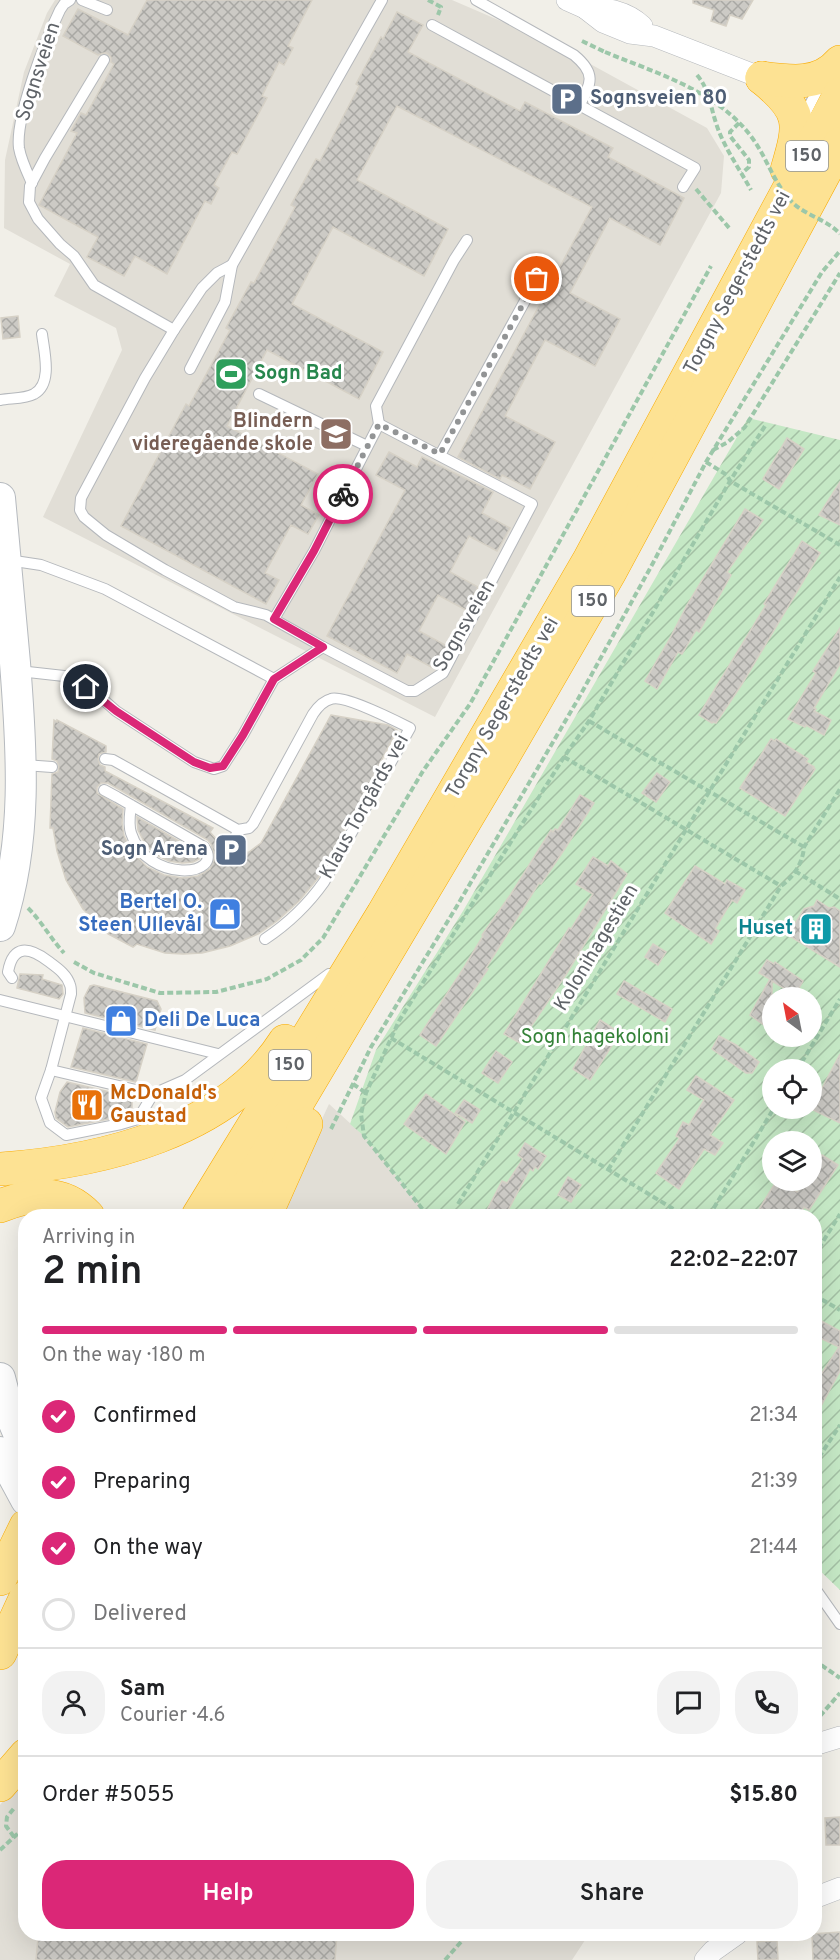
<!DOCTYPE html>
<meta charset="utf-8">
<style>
:root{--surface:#fff;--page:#f2f2f2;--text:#202124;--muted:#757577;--line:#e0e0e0;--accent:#db2777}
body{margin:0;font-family:Overpass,sans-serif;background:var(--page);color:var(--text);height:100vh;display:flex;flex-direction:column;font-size:22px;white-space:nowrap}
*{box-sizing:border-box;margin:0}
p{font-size:20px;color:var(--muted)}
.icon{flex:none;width:33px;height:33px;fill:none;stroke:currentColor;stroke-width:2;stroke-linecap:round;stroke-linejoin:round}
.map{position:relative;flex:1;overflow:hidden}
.panel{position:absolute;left:18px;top:1209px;width:804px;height:732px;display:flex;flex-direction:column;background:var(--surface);border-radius:24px;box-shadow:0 6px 24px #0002}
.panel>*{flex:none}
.needle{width:39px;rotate:328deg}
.controls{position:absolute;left:762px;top:987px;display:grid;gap:12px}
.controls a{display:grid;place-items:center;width:60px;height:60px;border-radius:50%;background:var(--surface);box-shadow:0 6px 24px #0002;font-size:30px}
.pin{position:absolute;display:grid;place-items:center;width:51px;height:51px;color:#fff;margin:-26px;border:3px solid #fff;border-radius:50%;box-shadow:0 2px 6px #0007}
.courier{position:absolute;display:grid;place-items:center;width:60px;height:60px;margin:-30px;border:4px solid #db2777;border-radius:50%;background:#fff;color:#222;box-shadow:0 2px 8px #0007}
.overview em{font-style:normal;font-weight:600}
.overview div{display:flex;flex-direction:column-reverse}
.overview{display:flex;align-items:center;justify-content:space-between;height:102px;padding:0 24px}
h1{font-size:39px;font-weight:600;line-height:45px}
.bar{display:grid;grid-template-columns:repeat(4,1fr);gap:9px 6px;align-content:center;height:72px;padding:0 24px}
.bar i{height:8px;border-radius:4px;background:var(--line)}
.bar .current{background:var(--accent)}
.bar p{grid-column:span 4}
.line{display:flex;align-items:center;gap:15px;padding:0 24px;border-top:2px solid var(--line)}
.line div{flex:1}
.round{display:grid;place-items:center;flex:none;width:63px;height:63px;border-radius:24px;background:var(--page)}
ol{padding:0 24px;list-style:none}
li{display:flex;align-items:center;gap:18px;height:66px}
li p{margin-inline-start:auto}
li .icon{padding:6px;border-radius:50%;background:var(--accent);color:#fff;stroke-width:4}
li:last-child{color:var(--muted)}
li i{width:33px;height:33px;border:3px solid var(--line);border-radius:50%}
.primary-button{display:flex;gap:12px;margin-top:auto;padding:12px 24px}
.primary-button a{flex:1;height:69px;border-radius:24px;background:var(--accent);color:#fff;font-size:24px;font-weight:600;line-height:69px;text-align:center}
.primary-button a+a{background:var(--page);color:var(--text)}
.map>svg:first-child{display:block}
</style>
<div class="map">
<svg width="840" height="1960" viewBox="0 0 840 1960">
<defs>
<pattern id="garden-furrows" width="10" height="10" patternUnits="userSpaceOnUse" patternTransform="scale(1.5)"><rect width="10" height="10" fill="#c5e8c5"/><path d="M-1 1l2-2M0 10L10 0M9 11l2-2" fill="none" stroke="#a3c0a4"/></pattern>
<pattern id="building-cross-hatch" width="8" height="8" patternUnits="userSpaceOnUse" patternTransform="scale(1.5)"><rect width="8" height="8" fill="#cccac5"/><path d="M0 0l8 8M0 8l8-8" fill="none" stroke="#a9a8a4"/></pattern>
</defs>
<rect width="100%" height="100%" fill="#f1efe8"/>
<g fill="#e1ded6">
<path d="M 55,0 L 452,0 L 552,43 L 707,128 L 724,156 L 721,193 L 435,717 L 43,517 L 122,350 L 116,328 L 54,296 L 70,264 L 4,228 L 5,160 L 24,72 L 47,13 Z"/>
<path d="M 329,1104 L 364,1136 L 428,1216 L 277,1216 Z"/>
<path d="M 25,1774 L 26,1934 L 589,1934 L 572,1960 L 0,1960 L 0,1805 Z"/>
</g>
<path fill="url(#garden-furrows)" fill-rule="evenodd" d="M 748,418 L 840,440 L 840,1590 L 815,1566 L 814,1216 L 428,1216 L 364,1136 L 350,1124 L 376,1050 L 463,911 ZM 772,998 L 812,998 L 812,1036 L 772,1036 ZM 772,1070 L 812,1070 L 812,1108 L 772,1108 ZM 772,1142 L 812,1142 L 812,1180 L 772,1180 Z"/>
<g fill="url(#building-cross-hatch)" stroke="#d6d1c6" stroke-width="1.5" fill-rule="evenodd">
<path d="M 147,0 L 312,0 L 288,46 L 293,48 L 284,65 L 279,62 L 262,96 L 267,98 L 237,154 L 232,152 L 214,185 L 219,188 L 211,204 L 205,201 L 167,274 L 135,256 L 124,276 L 87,257 L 98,237 L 39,205 L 77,133 L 71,131 L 81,113 L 86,115 L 114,64 L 111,62 L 111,57 L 107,53 L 104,53 L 98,55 L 63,36 L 78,9 L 128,35 Z"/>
<path d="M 693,0 L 753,0 L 742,19 L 730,15 L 726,26 L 711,21 L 714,10 L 693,3 Z"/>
<path d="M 397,12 L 423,25 L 408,52 L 520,111 L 525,102 L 613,148 L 608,157 L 684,198 L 660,245 L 610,218 L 570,293 L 620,319 L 595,366 L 545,340 L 505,416 L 555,442 L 530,489 L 502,475 L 500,479 L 458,457 L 592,207 L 397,106 L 357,180 L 448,229 L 424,276 L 333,227 L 292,304 L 383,352 L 359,399 L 267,350 L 227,426 L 318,474 L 301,505 L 319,515 L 308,534 L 291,525 L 265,573 L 279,580 L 266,604 L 121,526 L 186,404 L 189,406 L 230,330 L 226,328 L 251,282 L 254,283 L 295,207 L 291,205 L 316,159 L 320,161 L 359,86 L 356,84 L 381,37 L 383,39 Z"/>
<path d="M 18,316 L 20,337 L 3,339 L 1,318 Z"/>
<path d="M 787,438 L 804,449 L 779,489 L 763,479 Z"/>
<path d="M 389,452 L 417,467 L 422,457 L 493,492 L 482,513 L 510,528 L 497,551 L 469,536 L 450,572 L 478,587 L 466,610 L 438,595 L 419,631 L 447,646 L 435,669 L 407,654 L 397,673 L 327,636 L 405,490 L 376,475 Z"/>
<path d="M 840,482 L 840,525 L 819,515 Z"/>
<path d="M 745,509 L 763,520 L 727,572 L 731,575 L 699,632 L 696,630 L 682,654 L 678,652 L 657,689 L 645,681 L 669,640 L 687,605 Z"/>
<path d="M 802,541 L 820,553 L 742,684 L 716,723 L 713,722 L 712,723 L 699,715 L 766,605 L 764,604 Z"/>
<path d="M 840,628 L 840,664 L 814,708 L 816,709 L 814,711 L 831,720 L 824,735 L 806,725 L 805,727 L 788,719 L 816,673 L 813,671 Z"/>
<path d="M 331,715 L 388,725 L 397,730 L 359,804 L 318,878 L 299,901 L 277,921 L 258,934 L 230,946 L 202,953 L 183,954 L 165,953 L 137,944 L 133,947 L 108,934 L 83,909 L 66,880 L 57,851 L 53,828 L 50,828 L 52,774 L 58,772 L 59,767 L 57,761 L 52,759 L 54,720 L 57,722 L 57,720 L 106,746 L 106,752 L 99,754 L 98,759 L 100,765 L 105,767 L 105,771 L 213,828 L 210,832 L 224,848 L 226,855 L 232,857 L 238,853 L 249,852 L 261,843 ZM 101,783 L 108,783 L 208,840 L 211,844 L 215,857 L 210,869 L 198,876 L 182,878 L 164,875 L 147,867 L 133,853 L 124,836 L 122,823 L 123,809 L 97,793 L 97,787 Z"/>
<path d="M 771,739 L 775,741 L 776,739 L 808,759 L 806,762 L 814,767 L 813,768 L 815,769 L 785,816 L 740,788 Z"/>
<path d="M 657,773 L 670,782 L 656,802 L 642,793 Z"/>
<path d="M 580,795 L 594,803 L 564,850 L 541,884 L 539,883 L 486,968 L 488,969 L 436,1046 L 420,1035 L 463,969 L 483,936 L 482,935 L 511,894 L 551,830 L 553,832 L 555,829 L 558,830 Z"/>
<path d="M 137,817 L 198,852 L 199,859 L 193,862 L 182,863 L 169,861 L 156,855 L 146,845 L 138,830 Z"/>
<path d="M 593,857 L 608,866 L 611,861 L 627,874 L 567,973 L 520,1043 L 504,1034 L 569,928 L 571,929 L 593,894 L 576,884 Z"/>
<path d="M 695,866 L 725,884 L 727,880 L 745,890 L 737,903 L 732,900 L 715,929 L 719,931 L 711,944 L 665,913 Z"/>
<path d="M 817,900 L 829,908 L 834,907 L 840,911 L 840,967 L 788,935 L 804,909 L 814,906 Z"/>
<path d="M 653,944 L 666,952 L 658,965 L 645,957 Z"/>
<path d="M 767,960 L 774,964 L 775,962 L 803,981 L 795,995 L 772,981 L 772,1031 L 750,1015 L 770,979 L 759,973 Z"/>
<path d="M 20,974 L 43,975 L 42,979 L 62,985 L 63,994 L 59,999 L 17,988 Z"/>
<path d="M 624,981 L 672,1009 L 665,1022 L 617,994 Z"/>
<path d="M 94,985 L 157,1001 L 161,1009 L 155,1030 L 85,1013 L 84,998 L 90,986 Z"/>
<path d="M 600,1020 L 620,1033 L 590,1080 L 573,1069 Z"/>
<path d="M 83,1028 L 147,1044 L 136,1082 L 71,1067 Z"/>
<path d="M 719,1036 L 736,1045 L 759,1062 L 752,1073 L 746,1073 L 712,1049 Z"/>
<path d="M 496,1051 L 512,1062 L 498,1083 L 482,1073 Z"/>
<path d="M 840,1054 L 840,1123 L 811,1109 Z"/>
<path d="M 696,1076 L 734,1100 L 710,1135 L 723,1143 L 715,1155 L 704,1149 L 679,1189 L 656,1173 L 680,1138 L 676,1136 L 683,1122 L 689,1125 L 704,1100 L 687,1090 Z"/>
<path d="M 67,1082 L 132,1097 L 132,1112 L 119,1117 L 68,1127 L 56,1118 L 55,1112 L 60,1092 Z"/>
<path d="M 426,1094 L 465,1122 L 446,1154 L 404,1124 Z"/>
<path d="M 464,1100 L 480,1110 L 472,1123 L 455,1113 Z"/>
<path d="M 525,1143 L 546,1156 L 538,1169 L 535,1167 L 533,1171 L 530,1169 L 505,1216 L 484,1216 L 502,1181 L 507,1183 L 523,1159 L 518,1155 Z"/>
<path d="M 822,1155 L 838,1165 L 809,1210 L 804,1207 L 799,1216 L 755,1216 L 777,1180 L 797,1192 L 806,1180 L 812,1180 L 812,1172 Z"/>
<path d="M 568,1177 L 581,1185 L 571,1202 L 558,1195 Z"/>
<path d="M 814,1317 L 840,1331 L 840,1371 L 814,1419 L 814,1369 L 822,1373 L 839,1347 L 814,1335 Z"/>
<path d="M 840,1817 L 840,1845 L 826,1845 L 825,1818 Z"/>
<path d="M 840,1932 L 840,1960 L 813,1960 L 812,1934 Z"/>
<path d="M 62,1934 L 337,1934 L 335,1960 L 36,1960 L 38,1938 L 62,1940 Z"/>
<path d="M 767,1941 L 777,1941 L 778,1959 L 758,1960 L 757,1942 Z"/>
</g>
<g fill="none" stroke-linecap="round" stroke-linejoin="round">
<defs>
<g id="lane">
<path d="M 82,0 L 107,10"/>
<path d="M 476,0 L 574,55 C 596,73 592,83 579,106"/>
<path d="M 432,25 L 695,168 L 683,187"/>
<path d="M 104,60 L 45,158 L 30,186 L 29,202 L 38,219 L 60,244 L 74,256 L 94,285 L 174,330"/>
<path d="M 802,120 L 821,83"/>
<path d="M 32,183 C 27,172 21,160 19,148 C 15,117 46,39 60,10 L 64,4 L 70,0"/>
<path d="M 232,265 L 217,273 L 202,288 L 174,330 L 145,378 L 81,498 L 80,510 L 84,517 L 106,535 L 165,570 L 234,607 L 266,615 L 323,647 L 407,691 L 415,691 L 443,673 L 532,504 L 379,424"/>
<path d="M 190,369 L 225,302 L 232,265 L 382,0"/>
<path d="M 259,394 L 367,446"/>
<path d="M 0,400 C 10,398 25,399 34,394 C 53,384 44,351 42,334"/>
<path d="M 440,455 L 537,279"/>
<path d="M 8,560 L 41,565 L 105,589 L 274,679"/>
<path d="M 274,619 L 314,551 L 379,424 L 376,406 L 454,260 L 467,240"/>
<path d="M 19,671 L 73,677 L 99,696 L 116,711 L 194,762 L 214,769 L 223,766 L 243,735 L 274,679 L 323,647"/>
<path d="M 105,759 L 113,760 L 238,830 L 249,828 L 253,824 L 313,714 C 317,708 323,701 331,699 C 343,694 396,721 410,728 L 324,882 C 307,906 289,923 265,939"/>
<path d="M 24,765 L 52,767"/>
<path d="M 104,790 L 117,797 L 204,847 C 226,877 147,884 131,833 C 128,824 130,814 131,805"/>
<path d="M 231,850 L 238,830"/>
<path d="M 12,978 L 8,972 C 13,944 29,947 48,961 C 56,967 67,974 70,985 C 71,987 71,992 71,994 L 51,1070 L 41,1098 L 50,1123 L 66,1135 L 121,1124 L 138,1119 L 153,1094"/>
<path d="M 0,1000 L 218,1054"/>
<path d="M 51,1070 L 153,1094 L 185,1080 L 329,974"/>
<path d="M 814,1587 L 840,1624"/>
</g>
<g id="street">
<path d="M 567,0 L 585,8 L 603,22 L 630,33 L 654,36 L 762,78"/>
<path d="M 585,8 C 606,8 626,11 642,26"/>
<path d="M 814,1745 L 840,1737"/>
<path d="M 814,1898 L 840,1888"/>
<path d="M 705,1960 L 713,1951 L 737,1934"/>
</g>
<g id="secondary">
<path d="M 0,498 C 5,553 10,608 15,663 C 22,751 28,841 0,926"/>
<path d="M 0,1378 L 8,1409 L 26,1452"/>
<path d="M 0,1452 L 26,1500"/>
</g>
<g id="highway">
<path d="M 762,78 C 803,111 801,123 787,170"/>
<path d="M 762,78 C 791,82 820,86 840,62"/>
<path d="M 0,1169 C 101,1162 227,1132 285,1041"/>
<path d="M 0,1206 C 32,1193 62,1189 88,1216"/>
<path d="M 198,1216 L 383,914 L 589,560 L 840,94"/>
<path d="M 230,1216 L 500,762 L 610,572 L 840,144"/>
<path d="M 265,1216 L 306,1124"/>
<path d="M 0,1579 L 26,1526"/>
<path d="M 0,1653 L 26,1597"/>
<path d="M 0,1785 L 26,1755"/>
</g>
</defs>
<use href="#lane" stroke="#b5b8bc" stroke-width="12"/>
<use href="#street" stroke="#b5b8bc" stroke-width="22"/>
<use href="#secondary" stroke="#b6babf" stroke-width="32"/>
<use href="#highway" stroke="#f9ab00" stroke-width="34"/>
<g stroke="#9cc7a9" stroke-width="4" stroke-dasharray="6 3" stroke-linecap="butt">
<path d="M 428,0 L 441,7 L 438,15"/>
<path d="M 582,41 L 605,52"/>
<path d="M 697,75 C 709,89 710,105 716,123 C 723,146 739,168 751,190"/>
<path d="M 739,123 L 730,132 L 730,136 L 749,160 L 749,167 L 742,173"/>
<path d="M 696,189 L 730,229"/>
<path d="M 713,450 L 728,442 L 745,427 L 840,273"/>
<path d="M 706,462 L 727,475 L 730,481 L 840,545"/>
<path d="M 589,721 L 804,847"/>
<path d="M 564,757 L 781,886"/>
<path d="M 795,871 L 840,899"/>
<path d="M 28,908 C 42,922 51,939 64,953"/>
<path d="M 74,962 L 94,973 L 160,993 L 216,992 L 267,979 L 301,960 L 323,938 L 423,771 L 470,704 L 711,266"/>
<path d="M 391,1038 L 685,1216"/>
<path d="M 797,1070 L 840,999"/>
<path d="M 353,1084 L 366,1093"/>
<path d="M 331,1129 L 371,1047 L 457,906 L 577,701 L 653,563 L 706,462 L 822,272 L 840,251"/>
<path d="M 608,1170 L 781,886 C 794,877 803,862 804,847 L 840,789"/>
<path d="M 458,1204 L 840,577"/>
<path d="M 428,1216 L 364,1136 L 361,1114 L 366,1093 L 399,1021 L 564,757 L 589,721 L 730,481 L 765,426"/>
<path d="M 709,1216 L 774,1108"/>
<path d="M 814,1256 L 840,1214"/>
<path d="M 814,1295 L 840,1310"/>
<path d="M 814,1465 L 840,1425"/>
<path d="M 814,1660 L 840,1678"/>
<path d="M 814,1723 L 840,1693"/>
<path d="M 14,1837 L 6,1826 L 7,1817 L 15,1807"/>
<path d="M 0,1850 L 26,1826"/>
<path d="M 445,1960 L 468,1934"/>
</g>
<use href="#lane" stroke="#fff" stroke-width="10"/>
<use href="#street" stroke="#fff" stroke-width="21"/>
<use href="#secondary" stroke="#fff" stroke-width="30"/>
<use href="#highway" stroke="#fde293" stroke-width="33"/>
<path stroke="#9cc7a9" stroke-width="4" stroke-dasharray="6 3" stroke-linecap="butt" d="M 605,52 C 656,73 715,90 750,135 C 766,155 773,182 791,201 C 805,216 827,219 840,234"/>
</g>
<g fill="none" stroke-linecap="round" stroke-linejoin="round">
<path stroke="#929495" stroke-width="6" stroke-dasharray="0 10.8" d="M 343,494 L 379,424 L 440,454 L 537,279"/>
<path stroke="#db2777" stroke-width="8" d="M 86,687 L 116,711 L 194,762 L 210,768 L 223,766 L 243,735 L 274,679 L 323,647 L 274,619 L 314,551 L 343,494"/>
</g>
<defs>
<symbol id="parking-square" viewBox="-11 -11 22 22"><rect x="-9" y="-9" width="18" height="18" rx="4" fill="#5c6f8a" stroke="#fff"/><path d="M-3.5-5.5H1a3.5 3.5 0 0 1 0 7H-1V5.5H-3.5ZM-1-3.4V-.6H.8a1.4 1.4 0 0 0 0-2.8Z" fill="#fff"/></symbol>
<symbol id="stadium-square" viewBox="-11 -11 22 22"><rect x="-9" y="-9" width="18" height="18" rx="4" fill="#2e9e5b" stroke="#fff"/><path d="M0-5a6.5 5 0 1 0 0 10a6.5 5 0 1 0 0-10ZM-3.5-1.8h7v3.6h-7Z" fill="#fff"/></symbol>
<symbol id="school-square" viewBox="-11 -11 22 22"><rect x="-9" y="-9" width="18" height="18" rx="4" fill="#8d6e63" stroke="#fff"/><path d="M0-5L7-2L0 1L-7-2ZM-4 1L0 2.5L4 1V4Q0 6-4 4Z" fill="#fff"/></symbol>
<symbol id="shop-square" viewBox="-11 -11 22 22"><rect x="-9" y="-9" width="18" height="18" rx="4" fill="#3f7fe0" stroke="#fff"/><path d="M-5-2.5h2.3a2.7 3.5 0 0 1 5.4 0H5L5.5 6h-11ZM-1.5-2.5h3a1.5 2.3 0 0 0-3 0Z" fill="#fff"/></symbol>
<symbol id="building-square" viewBox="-11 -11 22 22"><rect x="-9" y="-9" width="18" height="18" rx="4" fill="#0f9aa8" stroke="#fff"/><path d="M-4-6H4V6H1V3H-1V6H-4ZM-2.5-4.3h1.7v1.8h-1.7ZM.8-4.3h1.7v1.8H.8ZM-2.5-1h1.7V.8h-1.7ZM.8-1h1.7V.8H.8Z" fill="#fff"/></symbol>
<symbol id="restaurant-square" viewBox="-11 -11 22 22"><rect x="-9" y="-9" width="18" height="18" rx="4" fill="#e8710a" stroke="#fff"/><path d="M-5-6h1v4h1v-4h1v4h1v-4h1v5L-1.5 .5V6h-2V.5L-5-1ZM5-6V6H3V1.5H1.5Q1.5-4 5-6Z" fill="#fff"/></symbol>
</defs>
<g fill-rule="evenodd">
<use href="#parking-square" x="548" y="80" width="38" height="38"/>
<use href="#stadium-square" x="212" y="355" width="38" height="38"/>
<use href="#school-square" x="317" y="415" width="38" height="38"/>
<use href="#parking-square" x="212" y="831" width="38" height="38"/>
<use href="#shop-square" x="206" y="895" width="38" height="38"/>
<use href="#building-square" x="797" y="910" width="38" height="38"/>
<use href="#shop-square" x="102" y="1002" width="38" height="38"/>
<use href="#restaurant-square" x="68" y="1086" width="38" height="38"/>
</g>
<g text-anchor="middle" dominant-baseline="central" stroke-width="6" stroke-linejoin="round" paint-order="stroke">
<g fill="#fff" stroke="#8f9295" stroke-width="1.5">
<rect x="786" y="141" width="42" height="30" rx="4.5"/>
<rect x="572" y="586" width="42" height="30" rx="4.5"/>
<rect x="269" y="1050" width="42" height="30" rx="4.5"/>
</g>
<g font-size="18" font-weight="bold" fill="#5f6368">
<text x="807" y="156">150</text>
<text x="593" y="601">150</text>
<text x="290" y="1065">150</text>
</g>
<g font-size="20" fill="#5f6368" stroke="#fff">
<text transform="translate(39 72) rotate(-72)">Sognsveien</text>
<text transform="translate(738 283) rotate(-62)">Torgny Segerstedts vei</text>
<text transform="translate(465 626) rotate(-60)">Sognsveien</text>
<text transform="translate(503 708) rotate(-60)">Torgny Segerstedts vei</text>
<text transform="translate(365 807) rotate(-61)">Klaus Torgårds vei</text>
<text transform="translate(597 948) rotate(-59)">Kolonihagestien</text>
</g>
<g font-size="20" font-weight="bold" fill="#4e5e75" stroke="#fff" text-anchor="start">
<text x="590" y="99">Sognsveien 80</text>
<text x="208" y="850" text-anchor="end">Sogn Arena</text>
</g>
<g font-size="20" font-weight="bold" fill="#27864d" stroke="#fff" text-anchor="start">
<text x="254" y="374">Sogn Bad</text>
</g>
<g font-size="20" font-weight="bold" fill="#785e54" stroke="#fff" text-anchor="end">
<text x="313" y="422">Blindern<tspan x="313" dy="23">videregående skole</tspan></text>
</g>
<g font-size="20" font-weight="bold" fill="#366cbe" stroke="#fff" text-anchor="end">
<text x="202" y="903">Bertel O.<tspan x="202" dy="23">Steen Ullevål</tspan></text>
<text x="144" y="1021" text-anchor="start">Deli De Luca</text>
</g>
<g font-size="20" font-weight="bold" fill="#0d838f" stroke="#fff" text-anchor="end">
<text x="793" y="929">Huset</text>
</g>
<g font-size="20" fill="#348238" stroke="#fff">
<text x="595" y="1038">Sogn hagekoloni</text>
</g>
<g font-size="20" font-weight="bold" fill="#c56008" stroke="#fff" text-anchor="start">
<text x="110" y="1094">McDonald's<tspan x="110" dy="23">Gaustad</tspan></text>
</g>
</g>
</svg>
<div class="controls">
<a><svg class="needle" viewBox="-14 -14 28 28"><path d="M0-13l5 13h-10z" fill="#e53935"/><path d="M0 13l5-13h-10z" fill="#757577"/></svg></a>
<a><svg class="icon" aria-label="locate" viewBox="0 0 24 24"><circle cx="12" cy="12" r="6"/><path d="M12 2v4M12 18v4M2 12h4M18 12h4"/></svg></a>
<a><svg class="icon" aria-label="layers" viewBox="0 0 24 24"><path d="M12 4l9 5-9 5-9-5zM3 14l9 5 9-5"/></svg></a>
</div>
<div class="pin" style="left:537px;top:279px;background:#ea580c"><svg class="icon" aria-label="bag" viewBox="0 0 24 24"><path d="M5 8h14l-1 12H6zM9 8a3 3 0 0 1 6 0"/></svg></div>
<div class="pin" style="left:86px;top:687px;background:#1f2937"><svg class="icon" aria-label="home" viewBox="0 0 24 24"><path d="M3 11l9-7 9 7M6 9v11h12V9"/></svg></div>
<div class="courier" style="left:343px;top:494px"><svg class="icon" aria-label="bike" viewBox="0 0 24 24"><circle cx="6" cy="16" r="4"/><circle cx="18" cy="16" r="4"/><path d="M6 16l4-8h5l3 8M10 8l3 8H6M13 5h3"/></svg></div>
<section class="panel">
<div class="overview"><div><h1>2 min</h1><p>Arriving in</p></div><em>22:02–22:07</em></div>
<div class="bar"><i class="current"></i><i class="current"></i><i class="current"></i><i></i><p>On the way · 180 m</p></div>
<ol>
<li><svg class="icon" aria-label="check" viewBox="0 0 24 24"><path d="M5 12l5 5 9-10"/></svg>Confirmed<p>21:34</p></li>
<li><svg class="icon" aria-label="check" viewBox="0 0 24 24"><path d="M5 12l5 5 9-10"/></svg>Preparing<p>21:39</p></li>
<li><svg class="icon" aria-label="check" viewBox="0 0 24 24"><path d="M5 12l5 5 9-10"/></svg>On the way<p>21:44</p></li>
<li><i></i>Delivered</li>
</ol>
<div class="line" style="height:108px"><a class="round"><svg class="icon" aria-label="person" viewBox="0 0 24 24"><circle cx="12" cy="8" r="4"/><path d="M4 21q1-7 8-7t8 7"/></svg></a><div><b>Sam</b><p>Courier · 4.6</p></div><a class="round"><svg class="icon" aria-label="chat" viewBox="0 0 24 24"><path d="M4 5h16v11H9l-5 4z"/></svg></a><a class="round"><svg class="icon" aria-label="phone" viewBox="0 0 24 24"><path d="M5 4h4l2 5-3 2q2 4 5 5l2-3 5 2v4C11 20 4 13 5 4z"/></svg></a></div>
<div class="line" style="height:78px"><div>Order #5055</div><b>$15.80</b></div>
<div class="primary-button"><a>Help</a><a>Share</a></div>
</section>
</div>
